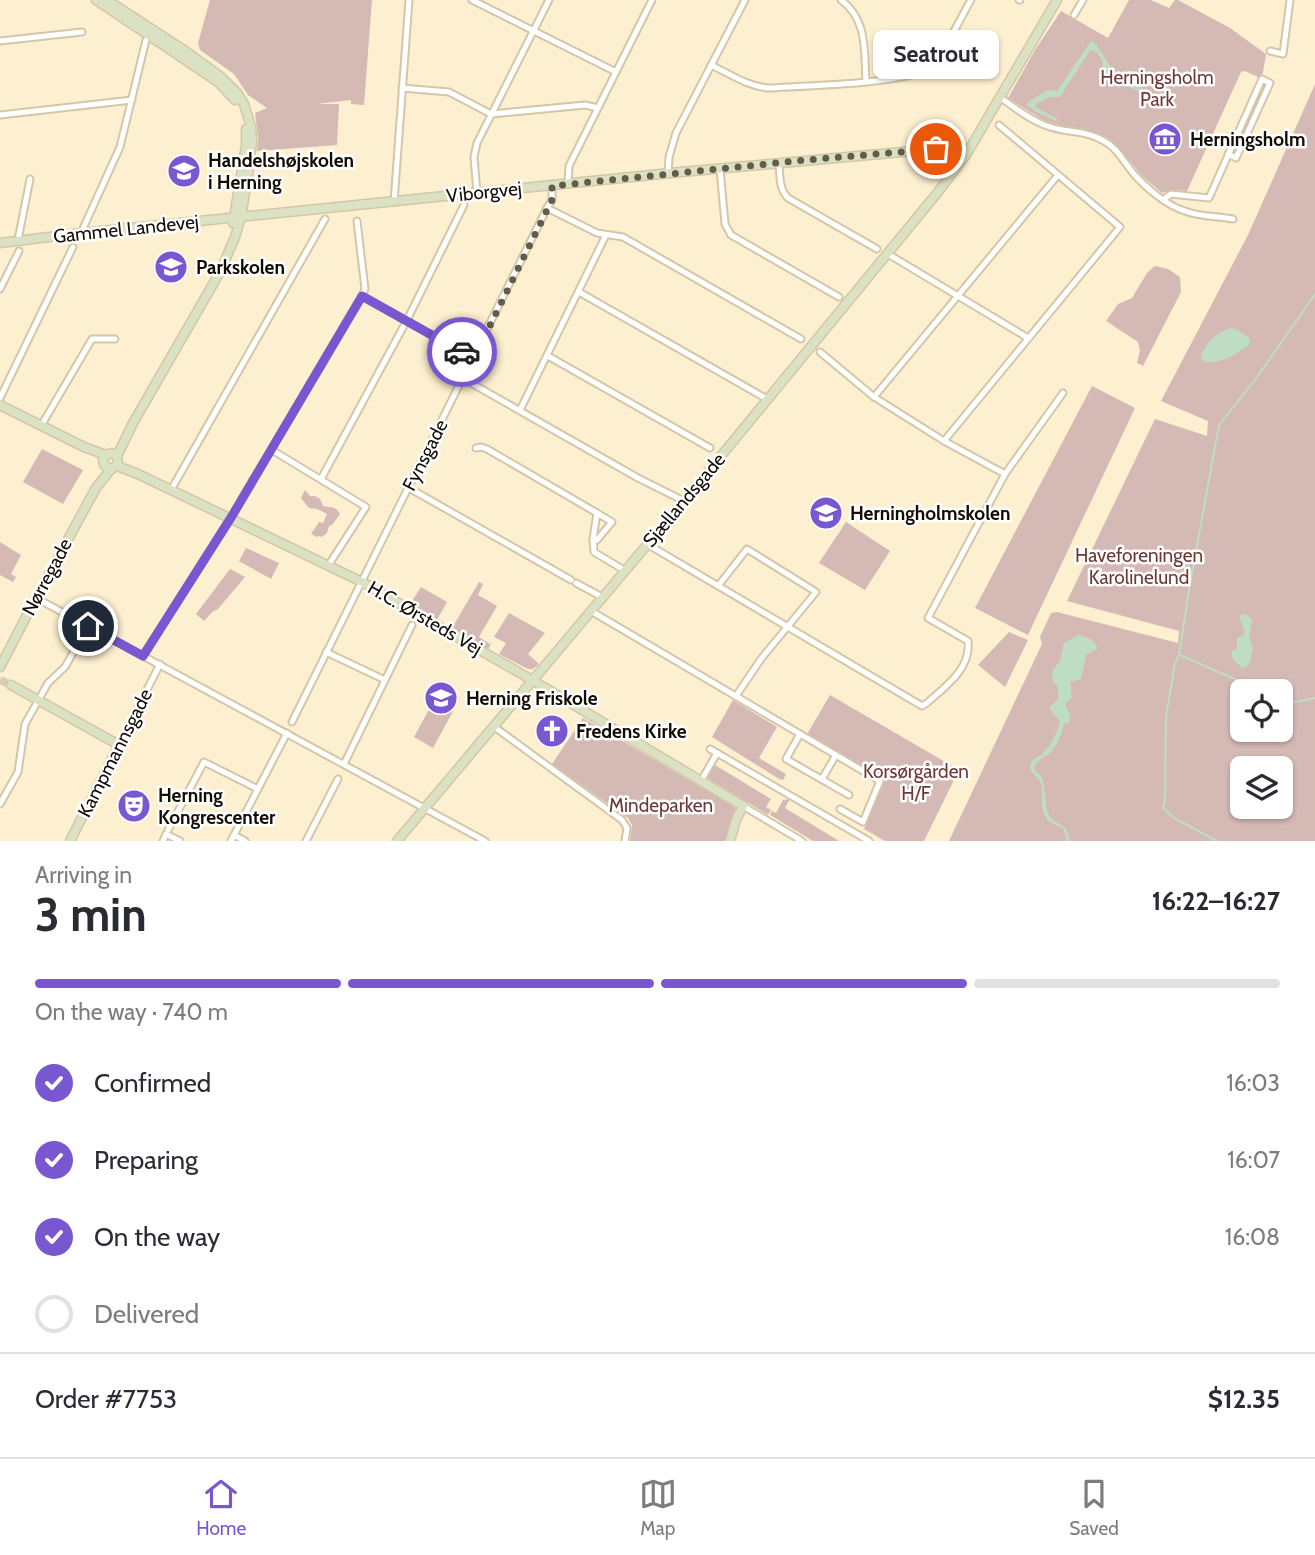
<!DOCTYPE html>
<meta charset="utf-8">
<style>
:root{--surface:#fff;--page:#f2f2f3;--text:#2b2b33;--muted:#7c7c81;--line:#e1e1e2;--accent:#7857d1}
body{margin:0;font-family:Cabin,sans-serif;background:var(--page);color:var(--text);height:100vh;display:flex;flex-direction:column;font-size:26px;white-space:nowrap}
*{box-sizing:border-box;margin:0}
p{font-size:23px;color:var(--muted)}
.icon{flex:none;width:38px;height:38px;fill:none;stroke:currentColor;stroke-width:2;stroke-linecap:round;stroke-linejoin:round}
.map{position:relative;height:841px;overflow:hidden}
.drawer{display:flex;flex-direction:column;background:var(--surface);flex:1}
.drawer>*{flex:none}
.tools{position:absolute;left:1230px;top:679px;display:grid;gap:14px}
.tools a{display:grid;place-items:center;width:63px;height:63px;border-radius:10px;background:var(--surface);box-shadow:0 2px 5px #0004;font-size:35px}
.pin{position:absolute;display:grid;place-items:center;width:60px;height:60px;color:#fff;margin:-30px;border:4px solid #fff;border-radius:50%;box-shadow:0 2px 7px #0007}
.courier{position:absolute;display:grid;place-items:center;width:70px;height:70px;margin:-35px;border:5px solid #7857d1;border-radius:50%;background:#fff;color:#222;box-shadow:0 2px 9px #0007}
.bubble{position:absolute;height:49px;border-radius:10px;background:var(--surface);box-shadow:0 2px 5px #0004;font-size:23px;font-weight:700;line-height:49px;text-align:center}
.summary em{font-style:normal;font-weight:700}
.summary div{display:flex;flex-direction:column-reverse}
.summary{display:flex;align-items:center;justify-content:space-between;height:119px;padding:0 35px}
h1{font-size:46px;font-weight:700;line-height:52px}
.bar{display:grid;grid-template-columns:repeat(4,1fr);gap:10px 7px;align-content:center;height:84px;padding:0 35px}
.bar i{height:9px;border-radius:5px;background:var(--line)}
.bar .active{background:var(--accent)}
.bar p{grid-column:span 4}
.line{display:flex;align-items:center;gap:18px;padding:0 35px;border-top:2px solid var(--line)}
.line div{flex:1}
ol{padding:0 35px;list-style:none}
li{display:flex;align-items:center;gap:21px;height:77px}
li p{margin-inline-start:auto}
li .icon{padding:7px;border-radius:50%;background:var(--accent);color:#fff;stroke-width:4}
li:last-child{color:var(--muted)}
li i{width:38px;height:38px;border:4px solid var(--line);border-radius:50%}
.dock{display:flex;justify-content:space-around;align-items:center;height:98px;border-top:2px solid var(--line);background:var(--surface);font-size:19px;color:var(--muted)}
.dock a{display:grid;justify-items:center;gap:4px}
.dock .active{color:var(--accent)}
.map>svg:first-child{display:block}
</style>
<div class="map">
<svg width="1315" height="841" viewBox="0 0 1315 841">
<rect width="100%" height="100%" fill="#fdf0d0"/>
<g fill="#d5b9b5" fill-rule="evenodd">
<path d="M 210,0 L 372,0 L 364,105 L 351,104 L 351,100 L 317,104 L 339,104 L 337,145 L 257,151 L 258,137 L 255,113 L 267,108 L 248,95 L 234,74 L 200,50 L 198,43 Z"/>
<path d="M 1129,0 L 1151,0 L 1169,8 L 1175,0 L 1178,0 L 1230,28 L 1266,54 L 1263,72 L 1260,78 L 1245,71 L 1241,72 L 1187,191 L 1173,190 L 1162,193 L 1142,176 L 1116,145 L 1106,137 L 1084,129 L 1057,125 L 1043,120 L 1008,98 L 1035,50 L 1061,11 L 1108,38 Z"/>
<path d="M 1315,84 L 1315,841 L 949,841 L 1042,644 L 1040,637 L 1051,613 L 1057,612 L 1178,643 L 1179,631 L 1067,601 L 1155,419 L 1207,436 L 1208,421 L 1161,401 L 1248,235 ZM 1242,691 L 1281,691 L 1281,730 L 1242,730 ZM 1242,768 L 1281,768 L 1281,807 L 1242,807 Z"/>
<path d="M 1155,266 L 1168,269 L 1180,277 L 1181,292 L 1143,366 L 1137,363 L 1140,350 L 1138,342 L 1106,321 L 1118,304 L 1132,298 L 1147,273 Z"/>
<path d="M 1092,386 L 1135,408 L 1028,635 L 975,608 Z"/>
<path d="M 42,449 L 83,470 L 63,504 L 23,482 Z"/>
<path d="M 305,490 L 310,496 L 315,496 L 320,499 L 323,506 C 331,508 335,505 340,514 L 332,525 L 329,526 L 327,533 L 322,537 L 319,536 L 317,537 L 311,534 L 319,522 L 323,523 L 327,514 L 317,509 L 309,508 L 301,498 Z"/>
<path d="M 846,522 L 890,551 L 865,590 L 819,563 Z"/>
<path d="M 0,542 L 21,555 L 11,574 L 16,577 L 13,582 L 0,575 Z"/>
<path d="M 246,548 L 279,563 L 271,579 L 239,561 Z"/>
<path d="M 230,569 L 245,577 L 218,609 L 212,612 L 204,621 L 196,614 Z"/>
<path d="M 479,582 L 483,584 L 478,595 L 497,606 L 479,637 L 490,644 L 492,642 L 488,649 L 452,628 Z"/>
<path d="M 421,587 L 447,602 L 437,620 L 410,604 Z"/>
<path d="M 509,613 L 545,633 L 528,654 L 539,664 L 533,669 L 528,669 L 499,654 L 506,643 L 494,637 Z"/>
<path d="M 1009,632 L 1028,640 L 1005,687 L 978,665 Z"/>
<path d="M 830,695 L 959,770 L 924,841 L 885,841 L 864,829 L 883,780 L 806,736 Z"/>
<path d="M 449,698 L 458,702 L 433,748 L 414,737 L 433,702 L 444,707 Z"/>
<path d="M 733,700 L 777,727 L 759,758 L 786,774 L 783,780 L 779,779 L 712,737 Z"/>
<path d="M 583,718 L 730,804 L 737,810 L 727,841 L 630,841 L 632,825 L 628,818 L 552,764 Z"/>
<path d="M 715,765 L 771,799 L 766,807 L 771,810 L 768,815 L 707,778 Z"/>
<path d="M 790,799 L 785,808 L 839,841 L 813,841 L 770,815 L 772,811 L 776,813 L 783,800 Z"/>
</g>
<g fill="#bfddc5">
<path d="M 1091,41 L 1096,44 L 1116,75 L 1158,97 L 1157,100 L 1152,99 L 1102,72 C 1104,63 1102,56 1093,50 L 1089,52 L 1060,97 L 1049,97 L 1036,104 L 1036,107 L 1057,119 L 1056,121 L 1036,112 L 1027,105 L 1028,102 L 1048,90 L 1057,91 Z"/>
<path d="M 1232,328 L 1239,331 L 1250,339 L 1249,345 C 1235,355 1221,364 1203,362 L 1201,356 C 1205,343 1218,331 1232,328 Z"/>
<path d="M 1246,614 L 1252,620 L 1249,637 L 1253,649 L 1249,665 L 1242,668 L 1233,659 L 1231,652 L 1237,648 L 1237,638 L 1242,636 L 1245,632 L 1239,617 L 1241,615 Z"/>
<path d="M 1079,635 L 1091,639 L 1098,648 L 1086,655 L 1081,679 L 1070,682 L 1072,698 L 1065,704 L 1071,717 L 1068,724 L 1064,723 C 1062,733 1058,744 1051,752 C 1044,759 1037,758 1034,769 L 1043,779 L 1047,812 L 1053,820 L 1066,828 L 1070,841 L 1067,841 L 1063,828 C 1059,826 1052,824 1049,821 C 1038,811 1044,796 1041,784 C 1039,776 1025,772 1032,761 C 1034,758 1038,757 1041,755 C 1051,746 1056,735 1060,722 L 1049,708 L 1058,699 L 1058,686 L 1053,682 L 1052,671 L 1060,661 L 1064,643 Z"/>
</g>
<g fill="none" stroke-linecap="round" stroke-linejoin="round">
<g stroke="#bfddc5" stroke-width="2">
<path d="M 1180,655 L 1262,691"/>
<path d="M 1281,700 L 1289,703 L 1315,698"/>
<path d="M 1217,841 L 1174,818 L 1163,808 L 1165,800 L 1166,717 L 1175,663 L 1179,655 L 1190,584 L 1219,425 L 1257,377 L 1315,294"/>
</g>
<path stroke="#daceb1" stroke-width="8" stroke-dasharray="8 4" stroke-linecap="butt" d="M 0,680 L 11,685"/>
<defs>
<g id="street">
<path d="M 472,0 L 616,72"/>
<path d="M 841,0 C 868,20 864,51 866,81"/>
<path d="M 1019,0 L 1020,0"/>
<path d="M 1074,15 L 1083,0"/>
<path d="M 0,41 L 82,32"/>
<path d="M 1270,51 L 1283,54 L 1290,0"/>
<path d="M 711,65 C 730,74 747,86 768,88 C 798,86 908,84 928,68 C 942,58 961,17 971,0"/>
<path d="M 402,88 L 449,92 L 491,114 L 585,105 L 598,108"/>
<path d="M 1001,98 C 1015,108 1030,120 1047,126 C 1066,133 1086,130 1104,141 C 1117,148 1124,162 1133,173 C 1145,187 1167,206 1185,211 C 1200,217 1217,216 1233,219"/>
<path d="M 0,115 L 132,100"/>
<path d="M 779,164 C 780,176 779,189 788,198 L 877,249"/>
<path d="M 720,169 L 725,224 L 731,235 L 839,297"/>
<path d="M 668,174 L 669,157 L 676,133 L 745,0"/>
<path d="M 568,184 L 569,166 L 652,0"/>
<path d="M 477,193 L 474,157 L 477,143 L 549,0"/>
<path d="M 1163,200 L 1171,194 L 1209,198 L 1262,79 L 1270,83 L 1236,158 L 1228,154"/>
<path d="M 394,202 L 409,0"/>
<path d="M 547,208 L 597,233 L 623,237 L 801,339"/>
<path d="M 81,233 L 120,147 L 146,40"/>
<path d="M 18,240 L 30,179"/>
<path d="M 888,254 L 1028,338"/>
<path d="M 0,289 L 19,251"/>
<path d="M 579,292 L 767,399"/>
<path d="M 362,296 L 473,358"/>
<path d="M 820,352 L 874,397 L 944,441 L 1005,474"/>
<path d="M 548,356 L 710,448"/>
<path d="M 464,379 L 638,478 L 684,501"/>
<path d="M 874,397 L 1058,175"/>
<path d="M 0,398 L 73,247"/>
<path d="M 520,410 L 606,235"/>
<path d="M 41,426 L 92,339 L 115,339"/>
<path d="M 944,441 L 1120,227 L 999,125"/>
<path d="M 476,448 L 481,447 L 487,449 L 597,513 L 593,539 L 594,552 L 624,570"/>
<path d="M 272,450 L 366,507 L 328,566"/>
<path d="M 321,479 L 407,320 L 464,205"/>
<path d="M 409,488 L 571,580"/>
<path d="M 171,490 L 325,219"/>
<path d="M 593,539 L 597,540 L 612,522 L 597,513"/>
<path d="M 647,544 L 922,706 L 927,703 C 946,686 971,669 968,641 L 928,618 L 1005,474 L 1063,393"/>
<path d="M 576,583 L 602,597"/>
<path d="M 718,586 L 747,549 L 816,592 L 761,659 L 736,696"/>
<path d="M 36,598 L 485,841"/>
<path d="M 591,611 L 880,781 L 863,822 L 840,809"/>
<path d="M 326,652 L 385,680"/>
<path d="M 143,656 L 232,516 L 362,296 L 365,289 L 357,221"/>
<path d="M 292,722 L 547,208 L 552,200 L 552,186"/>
<path d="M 493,726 L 622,820 L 627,828 L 625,841"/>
<path d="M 800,734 L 786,759 L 849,795"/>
<path d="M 119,745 L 160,664"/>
<path d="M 710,749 L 869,841"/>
<path d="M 344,764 L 412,625"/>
<path d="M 822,779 L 836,755"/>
<path d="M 701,781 L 717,753"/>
<path d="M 0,804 L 18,772 L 25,724 L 48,683 L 65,667 L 88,626"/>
<path d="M 743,806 L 802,841"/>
<path d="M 168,830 L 204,762 L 258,789"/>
<path d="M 234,835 L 245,841"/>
<path d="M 163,841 L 166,834 L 180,841"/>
<path d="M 231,841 L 287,733"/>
<path d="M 306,841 L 338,779"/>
</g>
<g id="secondary">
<path d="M 96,0 L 218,82 L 235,100"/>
<path d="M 107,0 L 184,50 L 221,77 L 238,94 L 244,104 L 251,127 L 252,141 L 248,174 L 241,217 L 235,237 L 220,272 L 133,423 L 117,456 L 118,464 L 113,468 L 109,468 L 104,465 L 103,459 L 106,455 L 112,453 L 117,456"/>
<path d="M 233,223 L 246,146 L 246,129"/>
<path d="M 0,243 L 81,233 L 681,172 L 946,148 L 953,149 L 966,155"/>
<path d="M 0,405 L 84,447 L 106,455"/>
<path d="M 117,466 L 138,474 L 362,582 L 532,680 L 743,806 L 736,820 L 730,841"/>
<path d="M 0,667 L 36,598 L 96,488 L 111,469"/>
<path d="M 11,685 L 119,745 L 70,841"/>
<path d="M 397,841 L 684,501 L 938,192 L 966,155 L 1057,0"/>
</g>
</defs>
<use href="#street" stroke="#d3c7a8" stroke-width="9"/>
<use href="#secondary" stroke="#d3c7a8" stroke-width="11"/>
<use href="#street" stroke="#fff" stroke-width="5"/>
<use href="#secondary" stroke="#dbe1c3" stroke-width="8"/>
</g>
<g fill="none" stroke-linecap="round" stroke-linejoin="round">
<path stroke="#645c4b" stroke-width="7" stroke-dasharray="0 12.6" d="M 462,352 L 474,358 L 552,200 L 552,186 L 806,160 L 936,149"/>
<path stroke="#7857d1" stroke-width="9" d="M 88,626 L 143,656 L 232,516 L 362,296 L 462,352"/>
</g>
<defs>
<symbol id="museum-disc" viewBox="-11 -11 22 22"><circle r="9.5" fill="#7857d1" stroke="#fff"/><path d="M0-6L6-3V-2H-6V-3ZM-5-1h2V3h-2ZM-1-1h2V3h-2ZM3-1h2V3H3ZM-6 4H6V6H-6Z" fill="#fff"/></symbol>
<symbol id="university-disc" viewBox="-11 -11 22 22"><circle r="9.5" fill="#7857d1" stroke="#fff"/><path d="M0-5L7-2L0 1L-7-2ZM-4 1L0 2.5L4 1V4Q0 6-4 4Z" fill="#fff"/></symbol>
<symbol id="school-disc" viewBox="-11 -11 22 22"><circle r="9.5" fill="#7857d1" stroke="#fff"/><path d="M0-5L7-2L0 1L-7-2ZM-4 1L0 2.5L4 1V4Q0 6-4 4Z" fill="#fff"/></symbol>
<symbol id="church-disc" viewBox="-11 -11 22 22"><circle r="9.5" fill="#7857d1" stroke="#fff"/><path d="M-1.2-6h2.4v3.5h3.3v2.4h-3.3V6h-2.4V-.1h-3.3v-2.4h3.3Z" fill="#fff"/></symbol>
<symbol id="theatre-disc" viewBox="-11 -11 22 22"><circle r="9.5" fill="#7857d1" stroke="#fff"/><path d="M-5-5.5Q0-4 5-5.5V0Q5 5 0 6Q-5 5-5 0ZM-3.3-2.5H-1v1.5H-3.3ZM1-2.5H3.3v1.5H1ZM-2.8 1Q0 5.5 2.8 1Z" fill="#fff"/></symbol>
</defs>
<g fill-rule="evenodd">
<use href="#museum-disc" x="1146" y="120" width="38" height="38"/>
<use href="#university-disc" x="165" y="152" width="38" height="38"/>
<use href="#school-disc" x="152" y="248" width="38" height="38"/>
<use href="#school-disc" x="807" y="494" width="38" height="38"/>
<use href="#school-disc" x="422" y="679" width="38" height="38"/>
<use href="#church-disc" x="533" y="712" width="38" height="38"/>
<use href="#theatre-disc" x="115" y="787" width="38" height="38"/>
</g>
<g text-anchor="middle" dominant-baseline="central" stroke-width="5" stroke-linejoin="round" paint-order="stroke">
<g font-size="19" fill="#6e3934" stroke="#fff">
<text x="1157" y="77">Herningsholm<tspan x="1157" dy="22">Park</tspan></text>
<text x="1139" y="555">Haveforeningen<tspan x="1139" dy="22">Karolinelund</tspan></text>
<text x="916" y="771">Korsørgården<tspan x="916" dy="22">H/F</tspan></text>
<text x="661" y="805">Mindeparken</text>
</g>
<g font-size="19" font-weight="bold" fill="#120d04" stroke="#fff" text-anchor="start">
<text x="1190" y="139">Herningsholm</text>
<text x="208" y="160">Handelshøjskolen<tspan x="208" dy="22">i Herning</tspan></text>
<text x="196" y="267">Parkskolen</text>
<text x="850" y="513">Herningholmskolen</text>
<text x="466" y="698">Herning Friskole</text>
<text x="576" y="731">Fredens Kirke</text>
<text x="158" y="795">Herning<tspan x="158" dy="22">Kongrescenter</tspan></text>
</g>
<g font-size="19" fill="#120d04" stroke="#fff">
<text transform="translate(484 192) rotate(-6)">Viborgvej</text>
<text transform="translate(126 229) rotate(-6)">Gammel Landevej</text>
<text transform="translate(425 455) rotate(-63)">Fynsgade</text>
<text transform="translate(684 500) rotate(-50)">Sjællandsgade</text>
<text transform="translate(47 577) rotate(-62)">Nørregade</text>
<text transform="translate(425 618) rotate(30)">H.C. Ørsteds Vej</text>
<text transform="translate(115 753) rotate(-63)">Kampmannsgade</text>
</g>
</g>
</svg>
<div class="tools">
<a><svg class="icon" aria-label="locate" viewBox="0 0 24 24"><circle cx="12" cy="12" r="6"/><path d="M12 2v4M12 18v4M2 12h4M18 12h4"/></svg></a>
<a><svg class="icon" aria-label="layers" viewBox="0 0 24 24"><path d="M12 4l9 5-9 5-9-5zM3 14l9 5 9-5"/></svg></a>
</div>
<div class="pin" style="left:936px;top:149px;background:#ea580c"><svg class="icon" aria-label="bag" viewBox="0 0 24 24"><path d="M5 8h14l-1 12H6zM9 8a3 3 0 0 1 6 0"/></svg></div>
<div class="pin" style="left:88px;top:626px;background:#1f2937"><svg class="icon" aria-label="home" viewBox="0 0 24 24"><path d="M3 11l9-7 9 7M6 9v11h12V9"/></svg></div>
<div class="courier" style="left:462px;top:352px"><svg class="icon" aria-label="car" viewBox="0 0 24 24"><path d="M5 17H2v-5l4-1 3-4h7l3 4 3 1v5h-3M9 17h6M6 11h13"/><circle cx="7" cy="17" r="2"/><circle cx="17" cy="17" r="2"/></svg></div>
<div class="bubble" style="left:873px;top:30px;width:126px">Seatrout</div>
</div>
<section class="drawer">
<div class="summary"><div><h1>3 min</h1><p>Arriving in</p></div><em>16:22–16:27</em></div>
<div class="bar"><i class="active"></i><i class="active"></i><i class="active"></i><i></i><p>On the way · 740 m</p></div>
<ol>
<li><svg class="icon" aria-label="check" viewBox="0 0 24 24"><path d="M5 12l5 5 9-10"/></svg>Confirmed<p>16:03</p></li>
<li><svg class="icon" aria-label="check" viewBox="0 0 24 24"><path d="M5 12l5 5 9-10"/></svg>Preparing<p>16:07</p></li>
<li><svg class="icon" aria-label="check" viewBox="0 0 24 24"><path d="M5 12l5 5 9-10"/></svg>On the way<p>16:08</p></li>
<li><i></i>Delivered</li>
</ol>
<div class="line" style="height:91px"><div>Order #7753</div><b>$12.35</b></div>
</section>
<nav class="dock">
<a class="active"><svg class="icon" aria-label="home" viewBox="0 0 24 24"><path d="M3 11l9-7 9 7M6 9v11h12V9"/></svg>Home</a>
<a><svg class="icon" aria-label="map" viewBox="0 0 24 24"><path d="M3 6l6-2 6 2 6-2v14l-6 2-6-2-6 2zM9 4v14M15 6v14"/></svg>Map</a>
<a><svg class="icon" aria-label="saved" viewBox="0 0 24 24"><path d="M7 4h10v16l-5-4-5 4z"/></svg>Saved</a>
</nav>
